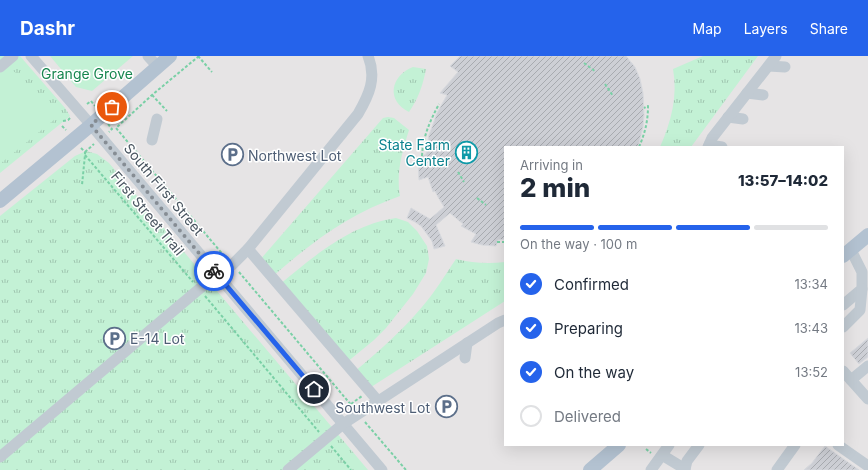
<!DOCTYPE html>
<meta charset="utf-8">
<style>
:root{--surface:#fff;--page:#f2f2f3;--text:#1f2937;--muted:#747a83;--line:#e0e1e3;--accent:#2563eb}
body{margin:0;font-family:Inter,sans-serif;background:var(--page);color:var(--text);height:100vh;display:flex;flex-direction:column;font-size:15px;white-space:nowrap}
*{box-sizing:border-box;margin:0}
p{font-size:13px;color:var(--muted)}
.icon{flex:none;width:22px;height:22px;fill:none;stroke:currentColor;stroke-width:2;stroke-linecap:round;stroke-linejoin:round}
.map{position:relative;flex:1;overflow:hidden}
.panel{position:absolute;left:504px;top:90px;width:340px;height:300px;display:flex;flex-direction:column;background:var(--surface);border-radius:0px;box-shadow:0 4px 16px #0002}
.panel>*{flex:none}
.pin{position:absolute;display:grid;place-items:center;width:34px;height:34px;color:#fff;margin:-17px;border:2px solid #fff;border-radius:50%;box-shadow:0 1px 4px #0007}
.courier{position:absolute;display:grid;place-items:center;width:40px;height:40px;margin:-20px;border:3px solid #2563eb;border-radius:50%;background:#fff;color:#222;box-shadow:0 1px 5px #0007}
.headline em{font-style:normal;font-weight:800}
.headline div{display:flex;flex-direction:column-reverse}
.headline{display:flex;align-items:center;justify-content:space-between;height:68px;padding:0 16px}
h1{font-size:26px;font-weight:800;line-height:30px}
.bar{display:grid;grid-template-columns:repeat(4,1fr);gap:6px 4px;align-content:center;height:48px;padding:0 16px}
.bar i{height:5px;border-radius:3px;background:var(--line)}
.bar .on{background:var(--accent)}
.bar p{grid-column:span 4}
ol{padding:0 16px;list-style:none}
li{display:flex;align-items:center;gap:12px;height:44px}
li p{margin-inline-start:auto}
li .icon{padding:4px;border-radius:50%;background:var(--accent);color:#fff;stroke-width:4}
li:last-child{color:var(--muted)}
li i{width:22px;height:22px;border:2px solid var(--line);border-radius:50%}
header{display:flex;align-items:center;gap:24px;box-sizing:border-box;height:56px;padding:0 20px;background:var(--accent);color:#fff}
header strong{font-size:19px}
nav{display:flex;gap:22px;margin-inline-start:auto;font-size:14px}
.map>svg:first-child{display:block}
</style>
<header>
<strong>Dashr</strong>
<nav><a>Map</a><a>Layers</a><a>Share</a></nav>
</header>
<div class="map">
<svg width="868" height="414" viewBox="0 0 868 414">
<defs>
<pattern id="grass-tufts" width="24" height="20" patternUnits="userSpaceOnUse"><rect width="24" height="20" fill="#c3f1d5"/><path d="M3 7l-1-3M5 7V3M7 7l1-3M15 17l-1-3M17 17v-4M19 17l1-3" fill="none" stroke="#a0c6b0"/></pattern>
<pattern id="building-hatch" width="6" height="6" patternUnits="userSpaceOnUse"><rect width="6" height="6" fill="#cdcfd5"/><path d="M-1 1l2-2M0 6l6-6M5 7l2-2" fill="none" stroke="#a8abb0"/></pattern>
</defs>
<rect width="100%" height="100%" fill="#f5f3f3"/>
<path fill="#e6e4e5" fill-rule="evenodd" d="M 0,0 L 868,0 L 868,414 L 0,414 ZM 505,91 L 843,91 L 843,389 L 505,389 Z"/>
<g fill="url(#grass-tufts)">
<path d="M 0,0 L 20,0 L 65,52 L 70,60 L 0,117 Z"/>
<path d="M 703,0 L 758,0 L 691,91 L 660,91 C 671,66 678,40 673,13 Z"/>
<path d="M 413,11 L 426,13 C 423,29 418,43 409,56 C 386,45 390,20 413,11 Z"/>
<path d="M 388,61 L 394,62 L 409,74 C 402,97 396,116 400,140 C 349,158 313,185 272,221 L 259,205 L 383,62 Z"/>
<path d="M 86,95 L 97,98 L 109,107 L 368,414 L 0,414 L 0,160 L 75,100 Z"/>
<path d="M 396,162 L 408,166 L 417,175 L 427,190 L 429,203 L 426,217 L 413,238 L 386,272 L 374,284 L 346,307 L 279,229 C 313,201 351,168 396,162 Z"/>
<path d="M 456,203 C 472,207 488,208 505,206 L 505,245 L 368,333 L 354,316 C 378,296 402,275 422,251 C 435,236 445,219 456,203 Z"/>
</g>
<g fill="#c3f1d5">
<path d="M 0,0 L 1,0 L 55,63 L 0,108 Z"/>
<path d="M 50,0 L 133,0 L 92,35 L 76,31 Z"/>
</g>
<g fill="url(#building-hatch)" stroke="#d7d9de">
<path d="M 460,0 L 626,0 L 635,11 L 640,23 L 643,37 L 644,59 L 643,71 L 638,91 L 505,91 L 505,183 L 498,184 L 496,190 L 482,189 L 471,186 L 476,178 L 461,170 L 463,168 L 450,157 L 436,169 L 445,190 L 434,193 L 432,185 L 421,170 L 415,166 L 407,162 L 411,152 L 430,163 L 444,151 L 438,141 L 435,135 L 433,136 L 428,121 L 419,124 L 418,102 L 426,98 L 429,79 L 432,71 L 437,57 L 447,39 L 440,37 L 458,16 L 450,10 Z"/>
<path d="M 868,282 L 868,301 L 859,308 L 850,297 Z"/>
<path d="M 825,390 L 859,414 L 804,414 L 812,407 Z"/>
</g>
<g fill="none" stroke-linecap="round" stroke-linejoin="round">
<g stroke="#7ad0a6" stroke-width="2" stroke-dasharray="3 2" stroke-linecap="butt">
<path d="M 198,0 L 212,16"/>
<path d="M 199,0 L 152,39 L 116,72 L 225,201"/>
<path d="M 584,7 L 596,16"/>
<path d="M 605,28 L 613,40"/>
<path d="M 152,39 L 167,55"/>
<path d="M 87,48 L 91,45 L 95,50"/>
<path d="M 63,65 L 68,64 L 71,61"/>
<path d="M 108,68 L 112,73 L 109,76"/>
<path d="M 62,70 L 66,74"/>
<path d="M 639,91 C 645,77 648,65 648,50 L 644,52"/>
<path d="M 81,92 L 85,96 L 85,99 L 82,129"/>
<path d="M 85,96 L 94,88"/>
<path d="M 85,99 L 193,226"/>
<path d="M 422,100 C 423,80 430,65 439,48"/>
<path d="M 458,116 L 464,126"/>
<path d="M 477,142 L 486,149"/>
<path d="M 497,186 L 505,186"/>
<path d="M 239,216 L 352,350"/>
<path d="M 205,240 L 319,376"/>
<path d="M 351,348 L 362,340"/>
<path d="M 365,366 L 406,414"/>
<path d="M 331,390 L 351,414"/>
<path d="M 646,393 L 651,397"/>
</g>
<g stroke="#c1cad2" stroke-width="11">
<path d="M 31,0 L 91,69 L 382,414"/>
<path d="M 148,0 L 158,11"/>
<path d="M 769,10 L 785,11"/>
<path d="M 0,11 L 13,0"/>
<path d="M 747,37 L 763,39"/>
<path d="M 728,61 L 743,63"/>
<path d="M 152,84 L 157,63"/>
<path d="M 709,89 L 722,91"/>
<path d="M 708,91 L 712,82 L 776,0"/>
<path d="M 248,193 L 378,345"/>
<path d="M 843,249 L 862,233 L 862,216 L 851,194"/>
<path d="M 843,271 L 860,254 L 862,233"/>
<path d="M 465,302 L 467,287"/>
<path d="M 843,315 L 868,343"/>
<path d="M 851,324 L 868,310"/>
<path d="M 838,389 L 868,410"/>
<path d="M 662,399 L 685,413"/>
<path d="M 0,401 L 217,218 L 232,209 L 248,193 L 358,58 C 369,39 377,22 368,0"/>
<path d="M 288,414 L 343,368 L 498,267 L 505,264"/>
<path d="M 651,414 L 669,389"/>
<path d="M 685,414 L 685,413 L 687,405 L 699,389"/>
<path d="M 777,414 L 795,389"/>
</g>
<g stroke="#b3c2d1" stroke-width="14">
<path d="M 0,145 L 91,69 L 170,0"/>
<path d="M 843,200 L 868,179"/>
<path d="M 590,414 L 619,389"/>
</g>
</g>
<g fill="none" stroke-linecap="round" stroke-linejoin="round">
<path stroke="#868d94" stroke-width="4" stroke-dasharray="0 7.2" d="M 112,51 L 91,69 L 214,215"/>
<path stroke="#2563eb" stroke-width="5" d="M 214,215 L 314,333"/>
</g>
<defs>
<symbol id="building-ring" viewBox="-11 -11 22 22"><circle r="9.5" fill="#fff" stroke="#0f9aa8" stroke-width="1.5"/><path d="M-4-6H4V6H1V3H-1V6H-4ZM-2.5-4.3h1.7v1.8h-1.7ZM.8-4.3h1.7v1.8H.8ZM-2.5-1h1.7V.8h-1.7ZM.8-1h1.7V.8H.8Z" fill="#0f9aa8"/></symbol>
<symbol id="parking-ring" viewBox="-11 -11 22 22"><circle r="9.5" fill="#fff" stroke="#5c6f8a" stroke-width="1.5"/><path d="M-3.5-5.5H1a3.5 3.5 0 0 1 0 7H-1V5.5H-3.5ZM-1-3.4V-.6H.8a1.4 1.4 0 0 0 0-2.8Z" fill="#5c6f8a"/></symbol>
</defs>
<g fill-rule="evenodd">
<use href="#building-ring" x="454" y="84" width="25" height="25"/>
<use href="#parking-ring" x="220" y="86" width="25" height="25"/>
<use href="#parking-ring" x="102" y="270" width="25" height="25"/>
<use href="#parking-ring" x="434" y="338" width="25" height="25"/>
</g>
<g text-anchor="middle" dominant-baseline="central" stroke-width="3" stroke-linejoin="round" paint-order="stroke">
<g font-size="14" fill="#17864f" stroke="#fff">
<text x="87" y="17">Grange Grove</text>
</g>
<g font-size="14" fill="#0d838f" stroke="#fff" text-anchor="end">
<text x="450" y="88">State Farm<tspan x="450" dy="16">Center</tspan></text>
</g>
<g font-size="14" fill="#4e5e75" stroke="#fff" text-anchor="start">
<text x="248" y="99">Northwest Lot</text>
<text x="130" y="282">E-14 Lot</text>
<text x="430" y="351" text-anchor="end">Southwest Lot</text>
</g>
<g font-size="14" fill="#4a5661" stroke="#fff">
<text transform="translate(164 133) rotate(50)">South First Street</text>
<text transform="translate(148 157) rotate(50)">First Street Trail</text>
</g>
</g>
</svg>
<div class="pin" style="left:112px;top:51px;background:#ea580c"><svg class="icon" aria-label="bag" viewBox="0 0 24 24"><path d="M5 8h14l-1 12H6zM9 8a3 3 0 0 1 6 0"/></svg></div>
<div class="pin" style="left:314px;top:333px;background:#1f2937"><svg class="icon" aria-label="home" viewBox="0 0 24 24"><path d="M3 11l9-7 9 7M6 9v11h12V9"/></svg></div>
<div class="courier" style="left:214px;top:215px"><svg class="icon" aria-label="bike" viewBox="0 0 24 24"><circle cx="6" cy="16" r="4"/><circle cx="18" cy="16" r="4"/><path d="M6 16l4-8h5l3 8M10 8l3 8H6M13 5h3"/></svg></div>
<section class="panel">
<div class="headline"><div><h1>2 min</h1><p>Arriving in</p></div><em>13:57–14:02</em></div>
<div class="bar"><i class="on"></i><i class="on"></i><i class="on"></i><i></i><p>On the way · 100 m</p></div>
<ol>
<li><svg class="icon" aria-label="check" viewBox="0 0 24 24"><path d="M5 12l5 5 9-10"/></svg>Confirmed<p>13:34</p></li>
<li><svg class="icon" aria-label="check" viewBox="0 0 24 24"><path d="M5 12l5 5 9-10"/></svg>Preparing<p>13:43</p></li>
<li><svg class="icon" aria-label="check" viewBox="0 0 24 24"><path d="M5 12l5 5 9-10"/></svg>On the way<p>13:52</p></li>
<li><i></i>Delivered</li>
</ol>
</section>
</div>
